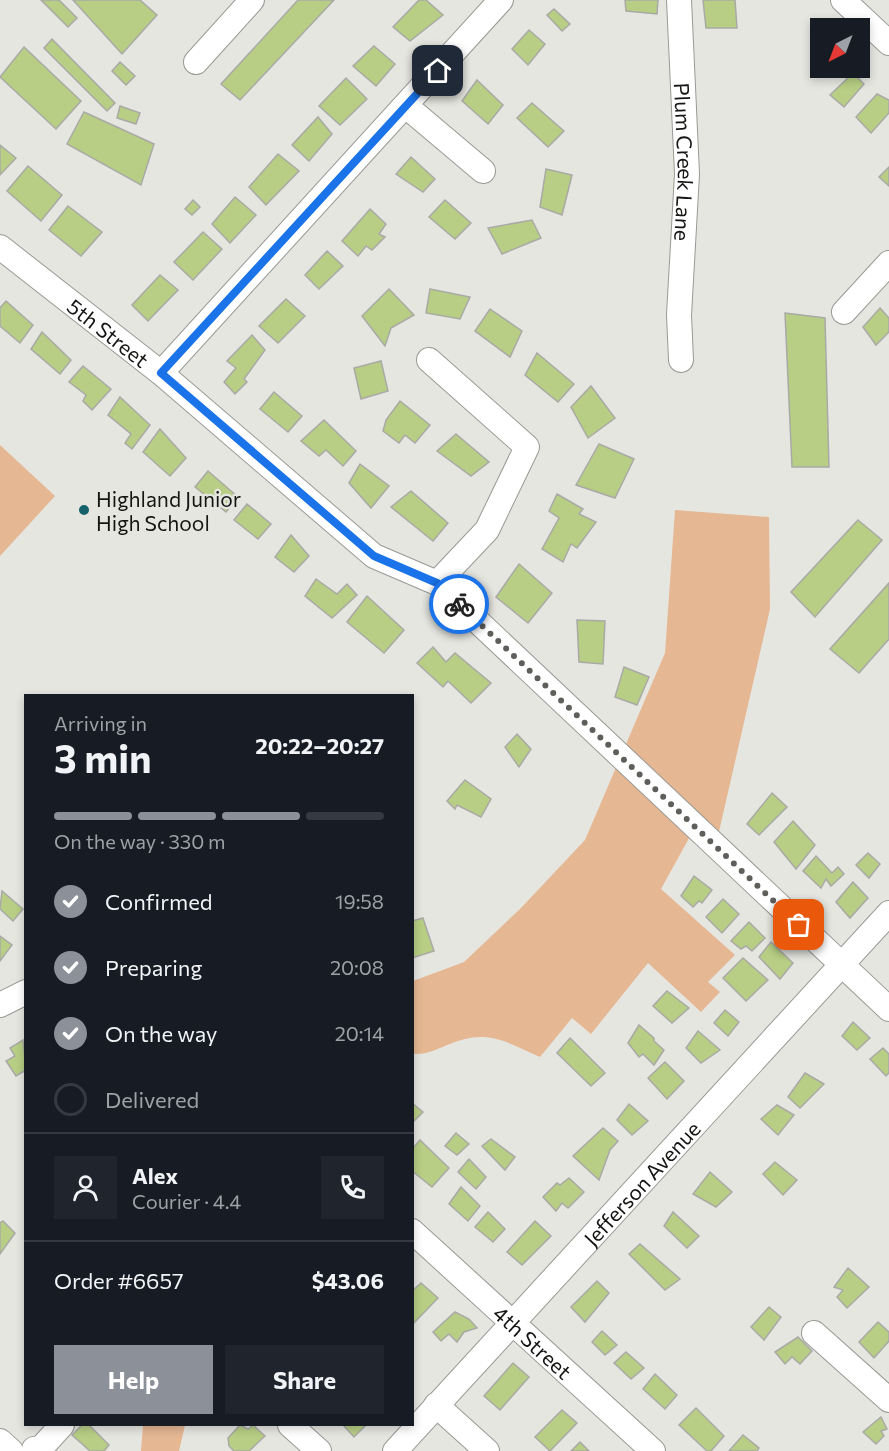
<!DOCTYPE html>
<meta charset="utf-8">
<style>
:root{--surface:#171b24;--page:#20242c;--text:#f1f3f6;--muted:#9ea1a6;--line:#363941;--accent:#8c9099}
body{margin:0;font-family:Commissioner,sans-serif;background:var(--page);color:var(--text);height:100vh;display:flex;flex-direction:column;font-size:22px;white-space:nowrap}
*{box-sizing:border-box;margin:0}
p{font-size:20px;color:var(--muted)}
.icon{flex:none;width:33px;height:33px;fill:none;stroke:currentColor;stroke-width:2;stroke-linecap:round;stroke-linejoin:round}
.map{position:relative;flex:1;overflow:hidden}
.details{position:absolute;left:24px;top:694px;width:390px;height:732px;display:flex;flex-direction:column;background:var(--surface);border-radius:0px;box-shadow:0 3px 9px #0003}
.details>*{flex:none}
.needle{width:39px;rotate:222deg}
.buttons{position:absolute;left:810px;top:18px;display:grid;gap:12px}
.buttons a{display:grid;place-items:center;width:60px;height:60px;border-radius:0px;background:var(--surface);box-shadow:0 3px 9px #0003;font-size:30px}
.pin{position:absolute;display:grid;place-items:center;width:51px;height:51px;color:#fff;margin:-26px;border-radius:12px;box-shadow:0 3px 9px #0006}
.courier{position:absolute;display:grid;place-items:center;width:60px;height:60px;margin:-30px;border:4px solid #1a73e8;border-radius:50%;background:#fff;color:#222;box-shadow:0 2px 8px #0007}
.overview em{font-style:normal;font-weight:700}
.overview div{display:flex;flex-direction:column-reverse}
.overview{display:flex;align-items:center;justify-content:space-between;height:102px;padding:0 30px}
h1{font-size:39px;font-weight:700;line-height:45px}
.bar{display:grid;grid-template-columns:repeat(4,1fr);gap:9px 6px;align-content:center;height:72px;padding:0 30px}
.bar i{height:8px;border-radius:4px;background:var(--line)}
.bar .on{background:var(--accent)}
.bar p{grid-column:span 4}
.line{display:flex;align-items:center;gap:15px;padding:0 30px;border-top:2px solid var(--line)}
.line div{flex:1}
.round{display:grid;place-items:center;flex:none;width:63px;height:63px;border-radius:0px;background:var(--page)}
ol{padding:0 30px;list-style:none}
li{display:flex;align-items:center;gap:18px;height:66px}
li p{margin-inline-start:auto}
li .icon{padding:6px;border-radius:50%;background:var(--accent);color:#fff;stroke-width:4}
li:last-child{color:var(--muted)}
li i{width:33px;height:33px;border:3px solid var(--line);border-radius:50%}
.primary-button{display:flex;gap:12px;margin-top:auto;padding:12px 30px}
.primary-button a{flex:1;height:69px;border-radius:0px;background:var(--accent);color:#fff;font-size:24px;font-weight:700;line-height:69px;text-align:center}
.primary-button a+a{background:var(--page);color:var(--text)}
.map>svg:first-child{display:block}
</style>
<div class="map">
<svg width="889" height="1451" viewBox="0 0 889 1451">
<rect width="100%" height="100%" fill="#e6e6e1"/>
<g fill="#e6b793">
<path d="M 0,445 L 55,496 L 0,556 Z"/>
<path d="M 675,510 L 769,517 L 770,609 L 718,836 L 693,831 L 661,889 L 735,955 L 708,982 L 720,992 L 701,1012 L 648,963 L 591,1034 L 572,1018 L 540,1057 C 511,1044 490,1030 458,1041 C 442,1046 430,1055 413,1054 L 413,981 L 464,962 L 520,909 L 585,840 L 665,653 Z"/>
<path d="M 143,1425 L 185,1425 L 179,1451 L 141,1451 Z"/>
</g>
<g fill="#b7ce84" stroke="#a9aaa6" stroke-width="1.5">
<path d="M 41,0 L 59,0 L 77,18 L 68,27 Z"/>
<path d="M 73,0 L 140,0 L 157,15 L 122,54 Z"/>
<path d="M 298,0 L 334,0 L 240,100 L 221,84 Z"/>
<path d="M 419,0 L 426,0 L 443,15 L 410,41 L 393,27 Z"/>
<path d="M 625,0 L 658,0 L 657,14 L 626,11 Z"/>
<path d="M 703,0 L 735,0 L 737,28 L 706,28 Z"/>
<path d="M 554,9 L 570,24 L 562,31 L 547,15 Z"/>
<path d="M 529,30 L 545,44 L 528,65 L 512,49 Z"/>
<path d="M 52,39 L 115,103 L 107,111 L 44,48 Z"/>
<path d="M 374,46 L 395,64 L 376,86 L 353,66 Z"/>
<path d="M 24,47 L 81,101 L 56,129 L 0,77 Z"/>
<path d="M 120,62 L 135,76 L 126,85 L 112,71 Z"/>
<path d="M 853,73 L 864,84 L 844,107 L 830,95 Z"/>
<path d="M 346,78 L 367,99 L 340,125 L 319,106 Z"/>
<path d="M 477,80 L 503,105 L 488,124 L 462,101 Z"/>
<path d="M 877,94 L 889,100 L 889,113 L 871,133 L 856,117 Z"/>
<path d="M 532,103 L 564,131 L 548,147 L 517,118 Z"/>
<path d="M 120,106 L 140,113 L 136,124 L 117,118 Z"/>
<path d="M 84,112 L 154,144 L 141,185 L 67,144 Z"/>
<path d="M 318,117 L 332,134 L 309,161 L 292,145 Z"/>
<path d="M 0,145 L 16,158 L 0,175 Z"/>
<path d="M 278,154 L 299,171 L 266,205 L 249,187 Z"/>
<path d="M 411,157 L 435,179 L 423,192 L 396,174 Z"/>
<path d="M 28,166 L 62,195 L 41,221 L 7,191 Z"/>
<path d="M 889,167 L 889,186 L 879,177 Z"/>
<path d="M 546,169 L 572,175 L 562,215 L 540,207 Z"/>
<path d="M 235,197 L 256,215 L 230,243 L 212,224 Z"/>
<path d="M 193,200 L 200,207 L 192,215 L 185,209 Z"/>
<path d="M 445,200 L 471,223 L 455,239 L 429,217 Z"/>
<path d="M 68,206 L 102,232 L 81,256 L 49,230 Z"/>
<path d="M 370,209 L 386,224 L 379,234 L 385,237 L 372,250 L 366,246 L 358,256 L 342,241 Z"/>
<path d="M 532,220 L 541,238 L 502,254 L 488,228 Z"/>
<path d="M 203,232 L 222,249 L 193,280 L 174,262 Z"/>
<path d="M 327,251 L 343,266 L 319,289 L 305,275 Z"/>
<path d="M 160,275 L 178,290 L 148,321 L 132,305 Z"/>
<path d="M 389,289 L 414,315 L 391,328 L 385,346 L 362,316 Z"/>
<path d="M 430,289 L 470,297 L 460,319 L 426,313 Z"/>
<path d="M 286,299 L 305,316 L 278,343 L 259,326 Z"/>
<path d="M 6,301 L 33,325 L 20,343 L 0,326 L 0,308 Z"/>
<path d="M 880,308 L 889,318 L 889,332 L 876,345 L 863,327 Z"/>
<path d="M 490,309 L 522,331 L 510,357 L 475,331 Z"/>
<path d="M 785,313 L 825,318 L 829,467 L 792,467 Z"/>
<path d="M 42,332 L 71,360 L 60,374 L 31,349 Z"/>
<path d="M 252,335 L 265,350 L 244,379 L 247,382 L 235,394 L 224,382 L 236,368 L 227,361 Z"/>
<path d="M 537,353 L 574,384 L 558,402 L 525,375 Z"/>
<path d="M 381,361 L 388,391 L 361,399 L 354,368 Z"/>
<path d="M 83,366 L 111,389 L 92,410 L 83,401 L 86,395 L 69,382 Z"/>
<path d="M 591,386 L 615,418 L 588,438 L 571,407 Z"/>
<path d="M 274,392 L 302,416 L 288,432 L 260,409 Z"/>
<path d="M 120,397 L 150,425 L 132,449 L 125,443 L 131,434 L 108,415 Z"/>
<path d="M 400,401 L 430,425 L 415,443 L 405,435 L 399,443 L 383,431 L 386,420 Z"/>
<path d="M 324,420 L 356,451 L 343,466 L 326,450 L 319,456 L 301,441 Z"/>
<path d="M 160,429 L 186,458 L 170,476 L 143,452 Z"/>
<path d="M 456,434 L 489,462 L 471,476 L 437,451 Z"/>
<path d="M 599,444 L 634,459 L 615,498 L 576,485 Z"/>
<path d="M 360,464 L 389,486 L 371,508 L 349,483 Z"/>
<path d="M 208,471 L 238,497 L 226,512 L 195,487 Z"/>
<path d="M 411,491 L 448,523 L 433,541 L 391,507 Z"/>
<path d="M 557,494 L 583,509 L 579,514 L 596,522 L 577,548 L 571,544 L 563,562 L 542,549 L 559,518 L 549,511 Z"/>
<path d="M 247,504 L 271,524 L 258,539 L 234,520 Z"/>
<path d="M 858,520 L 882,540 L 815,617 L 791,592 Z"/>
<path d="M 291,535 L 309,556 L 294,572 L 275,557 Z"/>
<path d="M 519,564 L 552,593 L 528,623 L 496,597 Z"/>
<path d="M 316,579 L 337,594 L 347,584 L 357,595 L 332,618 L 305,596 Z"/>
<path d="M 889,583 L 889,639 L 859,673 L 830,649 Z"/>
<path d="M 367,596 L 404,630 L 384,653 L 347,622 Z"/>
<path d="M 577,620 L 605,621 L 603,664 L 579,662 Z"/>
<path d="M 433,647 L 446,662 L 455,653 L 491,683 L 471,703 L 448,681 L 443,687 L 417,663 Z"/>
<path d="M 624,667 L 649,677 L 637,705 L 615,697 Z"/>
<path d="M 517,734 L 531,749 L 519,767 L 505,747 Z"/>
<path d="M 465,780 L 491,799 L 481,817 L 457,805 L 455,809 L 447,801 Z"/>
<path d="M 772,793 L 787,807 L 759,835 L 747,824 Z"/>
<path d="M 793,821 L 815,845 L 796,869 L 774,842 Z"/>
<path d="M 868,853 L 880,864 L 869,878 L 856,865 Z"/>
<path d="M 816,856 L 832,873 L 838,867 L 844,874 L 831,886 L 826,879 L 821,888 L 803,871 Z"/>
<path d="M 694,876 L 712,890 L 702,903 L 699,901 L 693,907 L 681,896 Z"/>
<path d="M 853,882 L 868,898 L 850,918 L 836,902 Z"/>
<path d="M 2,891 L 23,909 L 13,921 L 0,909 Z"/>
<path d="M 723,899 L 739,914 L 722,933 L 706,917 Z"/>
<path d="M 423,918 L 434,951 L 412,958 L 412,921 Z"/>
<path d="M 749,922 L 765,938 L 752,951 L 746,946 L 741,949 L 731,941 Z"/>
<path d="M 0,936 L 12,945 L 0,961 Z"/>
<path d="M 771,942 L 793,963 L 780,979 L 759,957 Z"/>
<path d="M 743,958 L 768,980 L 746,1001 L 723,978 Z"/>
<path d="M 667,991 L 689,1008 L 672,1023 L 653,1006 Z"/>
<path d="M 725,1010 L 739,1022 L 728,1036 L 714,1023 Z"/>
<path d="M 853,1022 L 870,1038 L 857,1050 L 842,1036 Z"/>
<path d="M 639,1025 L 654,1038 L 654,1041 L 664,1050 L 654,1065 L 643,1054 L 639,1057 L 628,1043 Z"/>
<path d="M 698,1031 L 720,1050 L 701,1063 L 686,1048 Z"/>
<path d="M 570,1038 L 605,1073 L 591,1086 L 557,1053 Z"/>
<path d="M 23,1040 L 26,1070 L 16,1076 L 6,1061 L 15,1056 L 10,1048 Z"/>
<path d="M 883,1048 L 889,1054 L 889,1073 L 886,1076 L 870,1059 Z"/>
<path d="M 665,1062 L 684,1081 L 667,1099 L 648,1078 Z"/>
<path d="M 805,1073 L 824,1084 L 800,1108 L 788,1097 Z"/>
<path d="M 412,1103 L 423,1112 L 412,1123 Z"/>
<path d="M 629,1104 L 648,1121 L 632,1135 L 617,1120 Z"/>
<path d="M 777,1105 L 794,1115 L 778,1135 L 761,1119 Z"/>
<path d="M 603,1128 L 618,1141 L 610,1150 L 599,1180 L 573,1156 Z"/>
<path d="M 456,1133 L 469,1144 L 457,1155 L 445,1146 Z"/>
<path d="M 491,1139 L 515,1157 L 505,1170 L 482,1146 Z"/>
<path d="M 420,1140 L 449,1168 L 432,1187 L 412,1171 L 412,1149 Z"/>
<path d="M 469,1159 L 486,1177 L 476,1189 L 458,1172 Z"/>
<path d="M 775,1162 L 797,1180 L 783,1195 L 763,1174 Z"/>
<path d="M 710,1172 L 732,1192 L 716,1207 L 693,1194 Z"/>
<path d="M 569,1178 L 584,1192 L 568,1208 L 562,1203 L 556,1211 L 543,1197 L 557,1183 L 560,1185 Z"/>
<path d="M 461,1187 L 480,1206 L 468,1221 L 449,1204 Z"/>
<path d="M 488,1212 L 505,1229 L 493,1242 L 475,1227 Z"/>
<path d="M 673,1212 L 699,1236 L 687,1248 L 664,1226 Z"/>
<path d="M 3,1221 L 15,1233 L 0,1254 L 0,1223 Z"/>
<path d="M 535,1221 L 551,1236 L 522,1265 L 507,1252 Z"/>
<path d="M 640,1244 L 680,1279 L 665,1290 L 629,1254 Z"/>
<path d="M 848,1268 L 869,1287 L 847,1308 L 837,1297 L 843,1290 L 834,1287 Z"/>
<path d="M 597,1281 L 609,1293 L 585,1322 L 571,1307 Z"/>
<path d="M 421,1283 L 438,1298 L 412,1325 L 412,1291 Z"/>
<path d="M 769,1307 L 781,1317 L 764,1340 L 751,1327 Z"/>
<path d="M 455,1312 L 469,1319 L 477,1328 L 464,1332 L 457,1342 L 449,1334 L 441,1341 L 433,1332 Z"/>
<path d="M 878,1322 L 889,1332 L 889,1341 L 874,1358 L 859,1342 Z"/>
<path d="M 602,1331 L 617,1345 L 605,1355 L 592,1342 Z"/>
<path d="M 798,1337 L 812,1351 L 800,1364 L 792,1357 L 785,1364 L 775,1352 Z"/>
<path d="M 626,1352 L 644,1368 L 631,1379 L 614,1363 Z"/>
<path d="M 513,1363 L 529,1377 L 500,1410 L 484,1396 Z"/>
<path d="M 655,1374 L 677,1395 L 665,1409 L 643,1389 Z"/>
<path d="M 696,1408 L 724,1436 L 711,1451 L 707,1451 L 679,1425 Z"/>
<path d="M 562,1410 L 577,1423 L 550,1451 L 535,1437 Z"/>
<path d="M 881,1417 L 887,1429 L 881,1431 L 884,1436 L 876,1444 L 863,1432 Z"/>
<path d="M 82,1425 L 89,1425 L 109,1445 L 104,1451 L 90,1451 L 72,1435 Z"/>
<path d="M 240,1425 L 248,1429 L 253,1425 L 265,1436 L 249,1451 L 234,1451 L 229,1446 L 228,1438 Z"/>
<path d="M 343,1425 L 366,1425 L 354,1437 Z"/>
<path d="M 743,1435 L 759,1448 L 757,1451 L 729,1451 Z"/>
<path d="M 580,1442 L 589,1451 L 571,1451 Z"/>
</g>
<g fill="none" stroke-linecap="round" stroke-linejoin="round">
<defs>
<g id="minor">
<path id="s1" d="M 679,0 L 687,174 L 679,315 L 681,360"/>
<path d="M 843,0 L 889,43"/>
<path d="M 196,62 L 252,0"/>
<path d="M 406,106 L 483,171"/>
<path id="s2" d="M 0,247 L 161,373 L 374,556 L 437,583 L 889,1009"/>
<path d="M 844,312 L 889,263"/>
<path d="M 429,360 L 527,447 L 487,530 L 437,583"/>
<path d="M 161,373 L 501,0"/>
<path d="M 0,1005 L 26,992"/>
<path id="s3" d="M 412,1231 L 653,1451"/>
<path d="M 814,1333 L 889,1400"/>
<path d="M 436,1405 L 487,1451"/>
<path d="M 290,1425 L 319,1451"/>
<path d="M 0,1441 L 11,1451"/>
<path d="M 34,1449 L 41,1448 L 62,1425"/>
<path id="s4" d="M 395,1451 L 889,913"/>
</g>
</defs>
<use href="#minor" stroke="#999995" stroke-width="26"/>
<use href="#minor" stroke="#fff" stroke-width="24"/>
</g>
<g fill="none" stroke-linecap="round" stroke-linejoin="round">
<path stroke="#5e5e5b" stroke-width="6" stroke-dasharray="0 10.8" d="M 459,604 L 799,925"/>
<path stroke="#1a73e8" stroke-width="8" d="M 438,71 L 161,373 L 374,556 L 437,583 L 459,604"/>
</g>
<circle fill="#15626c" stroke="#e6e6e1" stroke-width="2" cx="84" cy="510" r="6"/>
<g text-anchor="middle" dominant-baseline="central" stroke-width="4.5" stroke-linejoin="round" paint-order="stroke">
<g font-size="21" fill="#151513" stroke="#e6e6e1">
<text stroke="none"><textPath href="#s1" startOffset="162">Plum Creek Lane</textPath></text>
<text stroke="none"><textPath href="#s2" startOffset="138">5th Street</textPath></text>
<text stroke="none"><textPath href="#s4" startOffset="364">Jefferson Avenue</textPath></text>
<text stroke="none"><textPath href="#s3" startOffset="164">4th Street</textPath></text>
</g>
<g font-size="21" fill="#151513" stroke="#e6e6e1" text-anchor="start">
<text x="96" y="498">Highland Junior<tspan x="96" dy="24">High School</tspan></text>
</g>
</g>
</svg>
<div class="buttons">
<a><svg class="needle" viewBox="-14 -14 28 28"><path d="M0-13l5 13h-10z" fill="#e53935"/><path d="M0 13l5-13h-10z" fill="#9ea1a6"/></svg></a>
</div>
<div class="pin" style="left:799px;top:925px;background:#ea580c"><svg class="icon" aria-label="bag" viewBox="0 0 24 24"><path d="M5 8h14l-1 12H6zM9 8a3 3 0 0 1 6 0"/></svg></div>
<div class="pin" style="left:438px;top:71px;background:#1f2937"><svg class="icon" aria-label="home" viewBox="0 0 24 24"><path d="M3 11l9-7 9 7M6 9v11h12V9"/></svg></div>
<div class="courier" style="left:459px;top:604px"><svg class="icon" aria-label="bike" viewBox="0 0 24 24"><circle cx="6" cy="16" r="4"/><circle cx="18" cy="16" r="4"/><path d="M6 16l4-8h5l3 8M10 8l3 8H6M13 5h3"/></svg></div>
<section class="details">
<div class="overview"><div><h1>3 min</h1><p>Arriving in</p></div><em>20:22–20:27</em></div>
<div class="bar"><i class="on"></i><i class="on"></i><i class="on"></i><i></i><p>On the way · 330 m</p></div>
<ol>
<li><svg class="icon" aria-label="check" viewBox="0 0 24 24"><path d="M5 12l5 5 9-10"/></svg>Confirmed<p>19:58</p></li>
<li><svg class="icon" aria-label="check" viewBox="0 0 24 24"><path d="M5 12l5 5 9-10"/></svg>Preparing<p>20:08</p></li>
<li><svg class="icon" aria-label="check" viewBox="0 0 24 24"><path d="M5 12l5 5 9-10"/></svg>On the way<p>20:14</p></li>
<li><i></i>Delivered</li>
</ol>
<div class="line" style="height:108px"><a class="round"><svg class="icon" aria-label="person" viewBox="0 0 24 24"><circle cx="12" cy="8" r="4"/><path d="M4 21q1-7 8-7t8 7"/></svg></a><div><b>Alex</b><p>Courier · 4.4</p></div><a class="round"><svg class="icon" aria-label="phone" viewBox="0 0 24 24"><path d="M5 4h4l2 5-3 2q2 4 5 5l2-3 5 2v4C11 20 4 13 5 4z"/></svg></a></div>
<div class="line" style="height:78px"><div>Order #6657</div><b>$43.06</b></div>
<div class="primary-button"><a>Help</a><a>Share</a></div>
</section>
</div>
